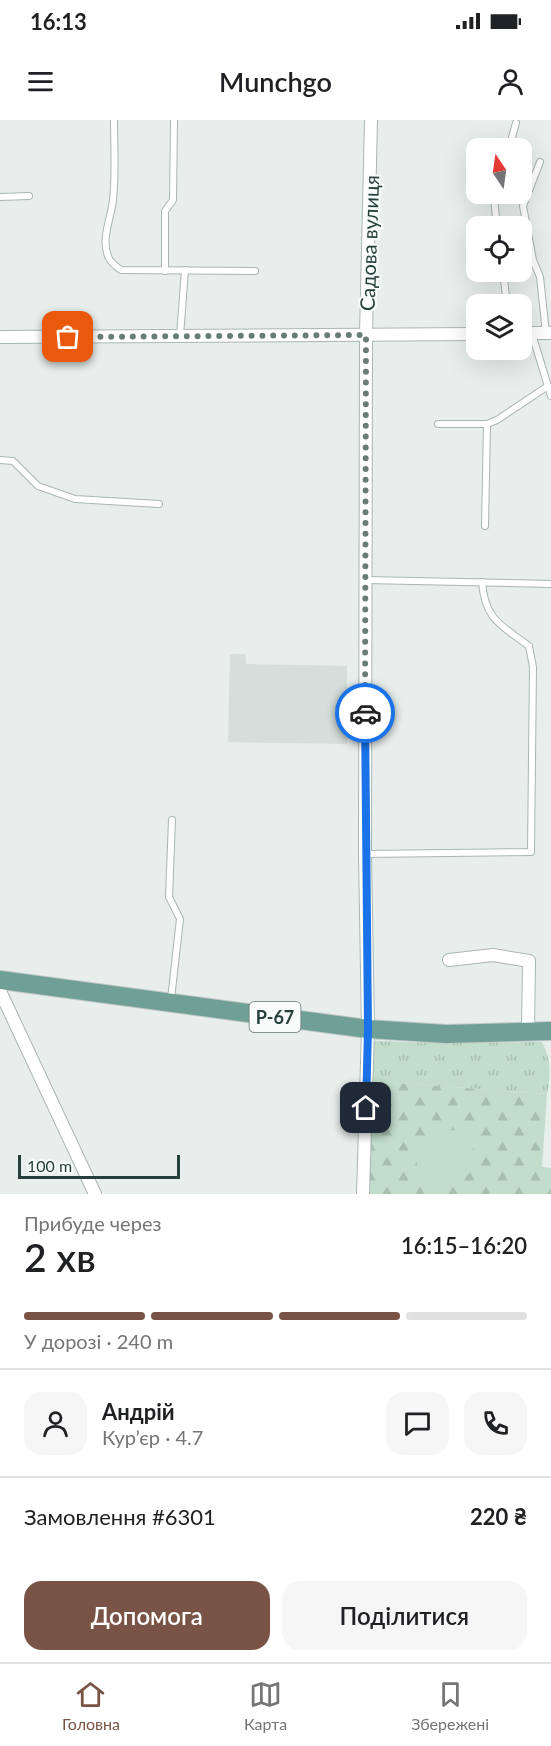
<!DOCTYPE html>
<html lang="uk">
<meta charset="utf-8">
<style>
:root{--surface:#fff;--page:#f6f6f6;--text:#202124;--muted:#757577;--line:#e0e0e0;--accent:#795345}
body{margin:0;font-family:Lato,sans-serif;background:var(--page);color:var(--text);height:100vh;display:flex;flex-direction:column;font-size:22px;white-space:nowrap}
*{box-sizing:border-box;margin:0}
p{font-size:20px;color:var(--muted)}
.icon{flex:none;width:33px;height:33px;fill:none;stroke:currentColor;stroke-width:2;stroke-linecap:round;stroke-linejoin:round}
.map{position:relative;height:1074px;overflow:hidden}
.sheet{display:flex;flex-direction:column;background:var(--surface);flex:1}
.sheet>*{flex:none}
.needle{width:39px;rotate:347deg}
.tools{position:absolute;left:466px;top:18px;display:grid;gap:12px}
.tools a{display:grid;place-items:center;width:66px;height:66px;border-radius:12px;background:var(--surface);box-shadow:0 6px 24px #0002;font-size:30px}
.scale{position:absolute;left:18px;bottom:15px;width:162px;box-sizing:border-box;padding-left:6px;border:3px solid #273f3a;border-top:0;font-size:16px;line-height:21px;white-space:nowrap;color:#273f3a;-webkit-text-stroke:4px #f7fbf9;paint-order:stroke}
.pin{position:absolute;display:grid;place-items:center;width:51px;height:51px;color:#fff;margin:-26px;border-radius:12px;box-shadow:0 3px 9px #0006}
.courier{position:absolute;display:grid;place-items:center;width:60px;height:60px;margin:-30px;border:4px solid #1a73e8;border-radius:50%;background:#fff;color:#222;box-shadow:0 2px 8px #0007}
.summary em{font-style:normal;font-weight:600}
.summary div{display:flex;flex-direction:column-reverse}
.summary{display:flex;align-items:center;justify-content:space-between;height:102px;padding:0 24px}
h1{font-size:39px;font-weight:600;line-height:45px}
.bar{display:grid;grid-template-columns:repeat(4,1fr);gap:9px 6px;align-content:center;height:72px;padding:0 24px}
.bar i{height:8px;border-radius:4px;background:var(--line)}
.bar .current{background:var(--accent)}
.bar p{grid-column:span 4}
.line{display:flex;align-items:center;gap:15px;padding:0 24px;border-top:2px solid var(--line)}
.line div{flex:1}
.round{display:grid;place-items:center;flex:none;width:63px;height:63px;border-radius:18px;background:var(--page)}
.button{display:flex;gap:12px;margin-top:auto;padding:12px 24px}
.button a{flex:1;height:69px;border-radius:18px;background:var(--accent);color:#fff;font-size:24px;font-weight:600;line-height:69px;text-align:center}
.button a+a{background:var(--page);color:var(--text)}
.status{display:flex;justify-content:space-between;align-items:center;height:42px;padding:0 30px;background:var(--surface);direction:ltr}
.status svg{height:16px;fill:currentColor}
header{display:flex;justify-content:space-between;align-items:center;height:78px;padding:0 24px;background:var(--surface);font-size:27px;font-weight:600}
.dock{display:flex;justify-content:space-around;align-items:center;height:84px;border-top:2px solid var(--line);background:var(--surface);font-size:16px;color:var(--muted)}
.dock a{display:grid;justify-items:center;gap:3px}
.dock .current{color:var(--accent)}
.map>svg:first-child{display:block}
</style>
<div class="status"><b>16:13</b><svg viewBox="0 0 49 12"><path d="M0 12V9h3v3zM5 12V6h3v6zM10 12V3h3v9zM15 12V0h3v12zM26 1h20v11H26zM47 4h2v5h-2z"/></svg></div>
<header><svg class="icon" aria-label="menu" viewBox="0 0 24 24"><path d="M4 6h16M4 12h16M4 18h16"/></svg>Munchgo<svg class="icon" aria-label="person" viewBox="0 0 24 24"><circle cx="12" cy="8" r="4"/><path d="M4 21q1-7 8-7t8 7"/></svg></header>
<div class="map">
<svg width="551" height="1074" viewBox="0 0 551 1074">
<defs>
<pattern id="grass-tufts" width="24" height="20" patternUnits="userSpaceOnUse" patternTransform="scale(1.5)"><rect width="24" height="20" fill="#c2ddcb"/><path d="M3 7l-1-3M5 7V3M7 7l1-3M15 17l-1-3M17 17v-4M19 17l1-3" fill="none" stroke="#a7bfaf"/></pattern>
<pattern id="forest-firs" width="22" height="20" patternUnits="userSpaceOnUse" patternTransform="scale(1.5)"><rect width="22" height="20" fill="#c2ddcb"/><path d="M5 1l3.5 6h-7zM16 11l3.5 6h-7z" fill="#a7bfaf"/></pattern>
</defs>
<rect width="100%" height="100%" fill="#e7eeeb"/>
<path fill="#d5deda" d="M 230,534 L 245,534 L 246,544 L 347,546 L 347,624 L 228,622 Z"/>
<path fill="url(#grass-tufts)" d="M 372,921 L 440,923 L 542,922 C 551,939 551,954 547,974 L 369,961 Z"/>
<path fill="url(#forest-firs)" d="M 369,961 L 547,974 L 542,1047 L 551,1048 L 551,1074 L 367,1074 Z"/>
<path fill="#c2ddcb" d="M 450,1010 L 468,1011 C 473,1026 480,1045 465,1058 C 461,1062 452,1064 447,1067 C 420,1060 416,1052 415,1025 L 429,1014 Z"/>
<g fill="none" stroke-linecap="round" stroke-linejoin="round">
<defs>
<g id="lane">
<path d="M 114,0 C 114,26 116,54 113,80 C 111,98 101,119 108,136 C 110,143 116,146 121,150 L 255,151"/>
<path d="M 509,28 L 516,3"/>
<path d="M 540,42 L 523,86 L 533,140 L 540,157 L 546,213"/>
<path d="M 496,74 L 494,79 L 497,106"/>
<path d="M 0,77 L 29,76"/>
<path d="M 165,151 L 165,91 L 173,80 L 174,0"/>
<path d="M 503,152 L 507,184"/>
<path d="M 532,214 L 551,276"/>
<path d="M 180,216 L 185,150"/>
<path d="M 438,304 L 487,304 L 497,300 L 548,266"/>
<path d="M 0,340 L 13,341 L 38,366 L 75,379 L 159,384"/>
<path d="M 485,406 L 487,304"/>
<path d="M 366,460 L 551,464"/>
<path d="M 365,734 L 531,732 L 533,547 L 529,526 C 501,505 485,500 482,462"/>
<path d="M 171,879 L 180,799 L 169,777 L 172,700"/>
</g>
<g id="street">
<path d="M 522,213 L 551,213"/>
<path d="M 0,217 L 477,214"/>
<path d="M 449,840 L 493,835 L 529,841 L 528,911"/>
<path d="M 0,871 L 95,1074"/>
<path d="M 363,1074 L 368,909 L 365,734 L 366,215 L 371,0"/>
</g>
<path id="primary" d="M 0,860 L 368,909 L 446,914 L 551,911"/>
</defs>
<use href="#lane" stroke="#aab6b2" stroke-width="8"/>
<use href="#street" stroke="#aab6b2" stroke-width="14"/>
<use href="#primary" stroke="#c3c9c8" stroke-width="20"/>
<use href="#lane" stroke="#fff" stroke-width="6"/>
<use href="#street" stroke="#fff" stroke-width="12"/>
<use href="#primary" stroke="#6f9f96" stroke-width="18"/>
</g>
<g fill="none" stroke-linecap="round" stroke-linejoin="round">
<path stroke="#6a7c78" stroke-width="6" stroke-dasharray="0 10.8" d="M 68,217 L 366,215 L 365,593"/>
<path stroke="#1a73e8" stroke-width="8" d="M 365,593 L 368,909 L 366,988"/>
</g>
<g text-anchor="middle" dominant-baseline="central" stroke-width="4.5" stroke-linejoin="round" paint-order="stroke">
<rect fill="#f7fbf9" stroke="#657773" stroke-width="1.5" x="249.5" y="882" width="51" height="30" rx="4.5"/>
<g font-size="18" font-weight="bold" fill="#273f3a">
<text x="275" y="897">Р-67</text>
</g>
<g font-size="20" fill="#273f3a" stroke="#f7fbf9">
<text transform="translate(369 123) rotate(-88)">Садова вулиця</text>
</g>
</g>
</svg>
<div class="tools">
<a><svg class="needle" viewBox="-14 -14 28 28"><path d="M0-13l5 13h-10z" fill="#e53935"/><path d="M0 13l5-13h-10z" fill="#757577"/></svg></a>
<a><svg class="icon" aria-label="locate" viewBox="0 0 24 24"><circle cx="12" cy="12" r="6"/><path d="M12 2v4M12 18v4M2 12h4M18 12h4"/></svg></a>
<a><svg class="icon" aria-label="layers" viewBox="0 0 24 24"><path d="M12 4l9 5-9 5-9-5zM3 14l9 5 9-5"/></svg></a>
</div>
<div class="scale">100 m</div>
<div class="pin" style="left:68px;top:217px;background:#ea580c"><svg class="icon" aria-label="bag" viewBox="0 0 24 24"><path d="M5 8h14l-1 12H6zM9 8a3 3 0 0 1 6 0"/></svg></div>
<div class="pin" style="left:366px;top:988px;background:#1f2937"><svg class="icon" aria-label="home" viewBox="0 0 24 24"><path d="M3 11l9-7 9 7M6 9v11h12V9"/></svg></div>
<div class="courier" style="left:365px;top:593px"><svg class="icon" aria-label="car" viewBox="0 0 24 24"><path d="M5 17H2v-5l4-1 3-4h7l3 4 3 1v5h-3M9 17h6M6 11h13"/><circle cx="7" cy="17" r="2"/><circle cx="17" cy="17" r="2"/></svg></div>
</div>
<section class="sheet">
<div class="summary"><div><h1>2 хв</h1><p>Прибуде через</p></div><em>16:15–16:20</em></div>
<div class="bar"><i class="current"></i><i class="current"></i><i class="current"></i><i></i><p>У дорозі · 240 m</p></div>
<div class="line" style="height:108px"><a class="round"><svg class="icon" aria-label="person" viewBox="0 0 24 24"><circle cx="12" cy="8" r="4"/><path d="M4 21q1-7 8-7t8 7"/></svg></a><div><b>Андрій</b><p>Кур’єр · 4.7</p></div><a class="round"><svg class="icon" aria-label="chat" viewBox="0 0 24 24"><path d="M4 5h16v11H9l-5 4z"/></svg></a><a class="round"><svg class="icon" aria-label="phone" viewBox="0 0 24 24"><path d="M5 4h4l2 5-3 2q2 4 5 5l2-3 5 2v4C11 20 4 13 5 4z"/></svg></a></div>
<div class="line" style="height:78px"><div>Замовлення #6301</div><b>220 ₴</b></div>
<div class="button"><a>Допомога</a><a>Поділитися</a></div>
</section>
<nav class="dock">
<a class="current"><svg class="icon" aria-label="home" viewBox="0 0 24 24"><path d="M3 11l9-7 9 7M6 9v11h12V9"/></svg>Головна</a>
<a><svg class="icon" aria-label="map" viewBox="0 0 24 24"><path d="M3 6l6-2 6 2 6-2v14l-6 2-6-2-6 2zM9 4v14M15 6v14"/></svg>Карта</a>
<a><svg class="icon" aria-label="saved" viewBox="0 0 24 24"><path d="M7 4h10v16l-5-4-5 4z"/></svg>Збережені</a>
</nav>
